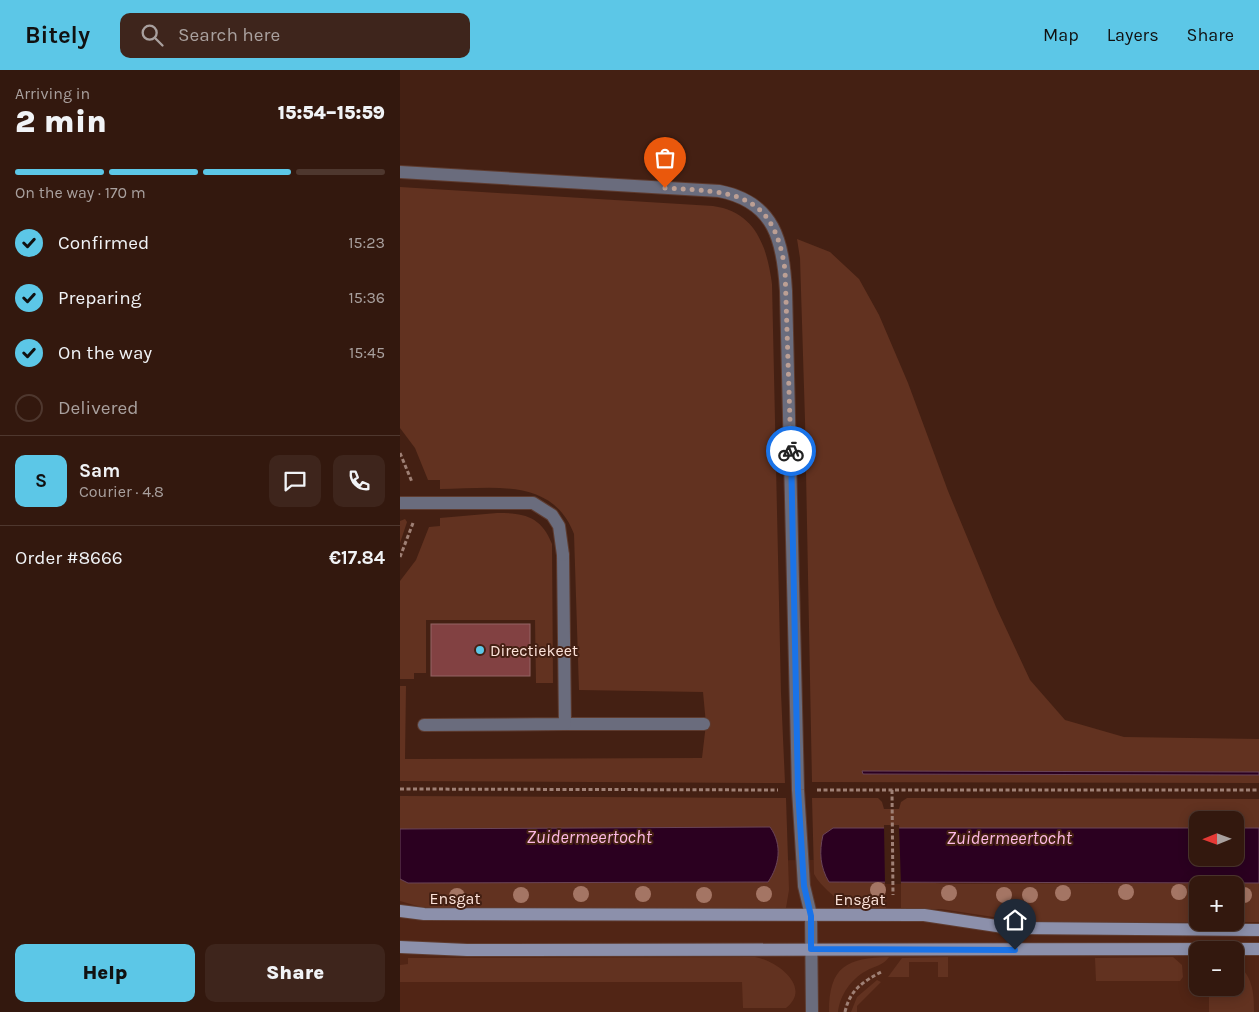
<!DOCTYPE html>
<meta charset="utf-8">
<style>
:root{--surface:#33180e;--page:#3e251c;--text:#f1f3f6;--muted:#a9a09e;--line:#4e372e;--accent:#5cc7e7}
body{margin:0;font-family:Karla,sans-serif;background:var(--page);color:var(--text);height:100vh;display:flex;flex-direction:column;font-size:19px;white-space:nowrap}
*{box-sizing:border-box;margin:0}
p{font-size:16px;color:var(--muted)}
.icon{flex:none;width:28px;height:28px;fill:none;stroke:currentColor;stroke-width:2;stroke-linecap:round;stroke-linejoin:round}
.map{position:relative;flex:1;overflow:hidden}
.details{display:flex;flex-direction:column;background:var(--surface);width:400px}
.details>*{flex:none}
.needle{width:32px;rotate:269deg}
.tools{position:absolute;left:789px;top:741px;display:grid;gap:10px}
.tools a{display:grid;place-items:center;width:55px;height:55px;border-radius:10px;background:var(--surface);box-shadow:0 2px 12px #0003,0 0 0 1px var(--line);font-size:25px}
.pin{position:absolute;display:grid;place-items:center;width:42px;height:42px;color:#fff;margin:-51px -21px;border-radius:50% 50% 50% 0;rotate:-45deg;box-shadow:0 0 5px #0007}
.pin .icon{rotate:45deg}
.courier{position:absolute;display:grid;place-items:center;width:50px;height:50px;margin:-25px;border:4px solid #1a73e8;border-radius:50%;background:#fff;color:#222;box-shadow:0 1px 6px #0007}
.head em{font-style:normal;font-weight:800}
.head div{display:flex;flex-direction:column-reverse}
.head{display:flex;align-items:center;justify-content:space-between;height:85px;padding:0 15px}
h1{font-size:32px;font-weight:800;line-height:38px}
.bar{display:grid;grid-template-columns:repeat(4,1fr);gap:8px 5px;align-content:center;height:60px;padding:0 15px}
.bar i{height:6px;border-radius:4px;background:var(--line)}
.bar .on{background:var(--accent)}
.bar p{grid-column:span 4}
.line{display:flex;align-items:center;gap:12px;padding:0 15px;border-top:1px solid var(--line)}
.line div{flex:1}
.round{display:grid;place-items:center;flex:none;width:52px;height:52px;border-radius:10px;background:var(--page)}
ol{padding:0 15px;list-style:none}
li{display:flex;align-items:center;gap:15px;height:55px}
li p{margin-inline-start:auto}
li .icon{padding:5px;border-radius:50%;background:var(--accent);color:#111;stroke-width:4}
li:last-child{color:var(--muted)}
li i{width:28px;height:28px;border:2px solid var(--line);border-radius:50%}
.action{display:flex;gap:10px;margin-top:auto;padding:10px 15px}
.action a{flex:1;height:58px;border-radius:10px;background:var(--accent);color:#111;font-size:20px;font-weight:800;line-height:58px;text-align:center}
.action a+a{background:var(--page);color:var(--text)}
header{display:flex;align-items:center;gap:30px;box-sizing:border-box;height:70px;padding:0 25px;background:var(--accent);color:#111}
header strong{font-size:24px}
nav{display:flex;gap:28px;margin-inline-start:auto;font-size:18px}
.search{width:350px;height:45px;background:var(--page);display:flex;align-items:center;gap:12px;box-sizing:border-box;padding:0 18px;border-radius:10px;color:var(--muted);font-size:19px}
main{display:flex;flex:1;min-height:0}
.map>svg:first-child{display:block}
</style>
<header>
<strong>Bitely</strong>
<div class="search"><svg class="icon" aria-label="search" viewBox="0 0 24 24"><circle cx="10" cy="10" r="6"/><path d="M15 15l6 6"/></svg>Search here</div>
<nav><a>Map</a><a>Layers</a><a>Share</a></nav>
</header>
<main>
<section class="details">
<div class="head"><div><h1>2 min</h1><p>Arriving in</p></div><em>15:54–15:59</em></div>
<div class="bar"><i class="on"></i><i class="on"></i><i class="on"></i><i></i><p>On the way · 170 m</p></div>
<ol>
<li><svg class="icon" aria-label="check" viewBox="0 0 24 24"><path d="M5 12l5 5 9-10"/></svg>Confirmed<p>15:23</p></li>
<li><svg class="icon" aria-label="check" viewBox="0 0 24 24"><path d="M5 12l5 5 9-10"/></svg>Preparing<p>15:36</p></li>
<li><svg class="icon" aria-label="check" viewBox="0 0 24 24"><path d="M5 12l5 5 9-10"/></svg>On the way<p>15:45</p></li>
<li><i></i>Delivered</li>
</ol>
<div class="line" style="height:90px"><b class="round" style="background:var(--accent);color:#111">S</b><div><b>Sam</b><p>Courier · 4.8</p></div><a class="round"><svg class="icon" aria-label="chat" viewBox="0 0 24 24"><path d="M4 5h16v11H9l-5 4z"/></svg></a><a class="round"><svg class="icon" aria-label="phone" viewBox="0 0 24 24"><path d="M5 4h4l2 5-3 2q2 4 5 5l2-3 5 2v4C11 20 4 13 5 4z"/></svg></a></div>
<div class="line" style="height:65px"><div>Order #8666</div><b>€17.84</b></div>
<div class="action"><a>Help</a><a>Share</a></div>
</section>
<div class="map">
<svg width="859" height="942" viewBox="0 0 859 942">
<rect width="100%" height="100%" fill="#442013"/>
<path fill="#512515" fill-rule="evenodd" d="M 859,784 L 859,942 L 0,942 L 0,792 L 835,788 ZM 798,815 L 835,815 L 835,852 L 798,852 ZM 798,880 L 835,880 L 835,918 L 798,918 Z"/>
<g fill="#623220">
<path d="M 0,117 L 313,136 C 356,142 367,177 372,214 L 381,623 L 385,713 L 0,711 L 0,616 L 6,616 L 5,689 L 302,688 L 306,654 L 303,622 L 179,620 L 174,464 C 152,406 91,419 40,419 L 40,410 L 28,410 L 15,378 L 0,358 Z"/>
<path d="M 397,169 L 430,182 L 459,209 L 479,245 L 508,313 L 548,421 L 596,537 L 630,610 L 665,650 L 724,667 L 859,669 L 859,702 L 463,701 L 463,704 L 859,705 L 859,713 L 412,712 L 405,350 L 400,188 Z"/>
<path d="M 97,443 C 124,443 141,446 152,474 L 153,613 L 136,613 L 135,550 L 26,550 L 26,603 L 14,603 L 14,609 L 0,609 L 0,511 L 16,490 L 29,457 L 40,456 L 40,448 Z"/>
<path d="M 5,449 L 7,452 L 0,473 L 0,451 Z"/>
<path d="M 0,726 L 386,728 L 389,820 L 386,838 L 37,838 L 21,837 L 0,831 L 0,809 L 8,813 L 378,784 L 378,782 L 370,757 L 0,759 Z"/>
<path d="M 412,728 L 478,728 L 482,732 L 484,739 L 499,739 L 501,732 L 507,728 L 859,729 L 859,758 L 835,758 L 835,750 L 798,750 L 797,758 L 422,772 C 420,787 422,799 429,812 L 485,811 L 486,839 L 442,837 C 434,823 422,819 414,804 Z"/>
<path d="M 501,811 L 552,814 L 859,813 L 859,852 L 835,852 L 835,815 L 798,815 L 797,852 L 626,852 L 541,839 L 501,839 Z"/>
<path d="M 355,887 C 376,890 413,917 386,938 L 343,938 L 342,912 L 0,912 L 0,895 L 8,894 L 8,888 Z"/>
<path d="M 489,887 C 483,896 474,896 466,901 C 451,909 440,925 438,942 L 429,942 C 429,896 447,888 489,887 Z"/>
<path d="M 548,887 L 548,907 L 538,907 L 538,892 L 509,892 L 509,907 L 488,907 L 502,888 Z"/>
<path d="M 773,887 L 782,895 L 783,907 L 780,911 L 696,911 L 695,888 Z"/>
<path d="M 835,893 C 853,905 854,923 854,942 L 809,942 L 809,918 L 835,918 Z"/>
<path d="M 477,910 L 481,912 L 457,936 L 457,942 L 451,942 L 457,927 Z"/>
</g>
<g fill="#2b0020" stroke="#6a4458">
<path d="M 462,701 L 859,702 L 859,705 L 463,704 Z"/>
<path d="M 370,757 C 383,775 379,796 368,812 L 8,813 L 0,809 L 0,759 Z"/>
<path d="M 433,758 L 797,758 L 798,788 L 835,788 L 835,758 L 859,758 L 859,813 L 429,812 C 420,797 419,782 423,765 Z"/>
</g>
<path fill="#442013" d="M 484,755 L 499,755 L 501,814 L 485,814 Z"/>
<rect fill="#824142" stroke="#946565" x="31" y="554" width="99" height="52"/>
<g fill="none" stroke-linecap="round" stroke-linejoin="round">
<defs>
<g id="service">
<path d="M 165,654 L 304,654"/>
<path d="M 24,655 L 165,654 L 163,485"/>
</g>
<g id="minor">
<path d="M 0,102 L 319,121 C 375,132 383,171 386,221 L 398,720 L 404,816 L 411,845 L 412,942"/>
<path d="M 0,433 L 133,433 L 152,445 L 159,456 L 163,485"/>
</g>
<g id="secondary">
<path d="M 0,841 L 24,844 L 524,845 L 610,858 L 859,860"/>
<path d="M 0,877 L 67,880 L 859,879"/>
</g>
</defs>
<use href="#service" stroke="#5e3b2f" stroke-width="14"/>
<use href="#minor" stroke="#5e3b2f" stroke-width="14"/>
<use href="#secondary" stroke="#5e3b2f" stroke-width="14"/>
<g stroke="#9f8075" stroke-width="3" stroke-dasharray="4 2.5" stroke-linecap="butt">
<path d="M 0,383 L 12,412"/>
<path d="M 0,487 L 13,453"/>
<path d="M 0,719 L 378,720"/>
<path d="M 417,720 L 859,720"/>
<path d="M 492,720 L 493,825"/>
<path d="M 445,942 C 450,919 464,911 483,901"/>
</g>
<use href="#service" stroke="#6a6c7d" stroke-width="12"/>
<use href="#minor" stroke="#6a6c7d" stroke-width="12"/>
<use href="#secondary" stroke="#8c90ab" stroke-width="12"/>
</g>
<g fill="#a47564">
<circle cx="478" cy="820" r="8"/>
<circle cx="726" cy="822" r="8"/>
<circle cx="779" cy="822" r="8"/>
<circle cx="549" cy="823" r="8"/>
<circle cx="663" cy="823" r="8"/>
<circle cx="181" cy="824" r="8"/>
<circle cx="243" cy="824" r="8"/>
<circle cx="364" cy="824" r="8"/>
<circle cx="121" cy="825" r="8"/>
<circle cx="304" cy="825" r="8"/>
<circle cx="604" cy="825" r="8"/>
<circle cx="630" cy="825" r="8"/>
<circle cx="844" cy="825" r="8"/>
<circle cx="57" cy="826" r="8"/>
</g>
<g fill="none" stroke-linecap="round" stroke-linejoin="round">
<path stroke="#bc9f94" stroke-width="5" stroke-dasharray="0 9" d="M 265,118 C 332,122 374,120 385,200 L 391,381"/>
<path stroke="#1a73e8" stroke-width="6" d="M 391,381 L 398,720 L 404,816 L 411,846 L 411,879 L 615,880"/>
</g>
<circle fill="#5cc7e7" stroke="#442013" stroke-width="2" cx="80" cy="580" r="5"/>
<g text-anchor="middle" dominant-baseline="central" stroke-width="4" stroke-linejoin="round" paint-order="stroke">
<g font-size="16" fill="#fde3da" stroke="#442013" text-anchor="start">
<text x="90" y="580">Directiekeet</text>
</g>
<g font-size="16" fill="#fde3da" stroke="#442013">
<text x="55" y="828">Ensgat</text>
<text x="460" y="829">Ensgat</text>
</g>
<g font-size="18" font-style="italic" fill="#febae6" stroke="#442013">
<text x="189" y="767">Zuidermeertocht</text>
<text x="609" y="768">Zuidermeertocht</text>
</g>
</g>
</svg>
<div class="tools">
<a><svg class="needle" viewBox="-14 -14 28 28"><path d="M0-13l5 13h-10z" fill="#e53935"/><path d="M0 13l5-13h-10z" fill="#a9a09e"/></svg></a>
<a>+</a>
<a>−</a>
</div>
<div class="pin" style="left:265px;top:118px;background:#ea580c"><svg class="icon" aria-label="bag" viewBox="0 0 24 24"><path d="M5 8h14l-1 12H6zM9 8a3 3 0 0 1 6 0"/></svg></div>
<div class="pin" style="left:615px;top:880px;background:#1f2937"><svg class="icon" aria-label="home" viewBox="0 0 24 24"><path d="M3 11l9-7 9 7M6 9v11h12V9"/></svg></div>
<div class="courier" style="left:391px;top:381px"><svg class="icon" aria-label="bike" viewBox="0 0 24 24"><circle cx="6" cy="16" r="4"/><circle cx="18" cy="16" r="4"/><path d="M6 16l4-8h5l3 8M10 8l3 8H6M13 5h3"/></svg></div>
</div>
</main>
